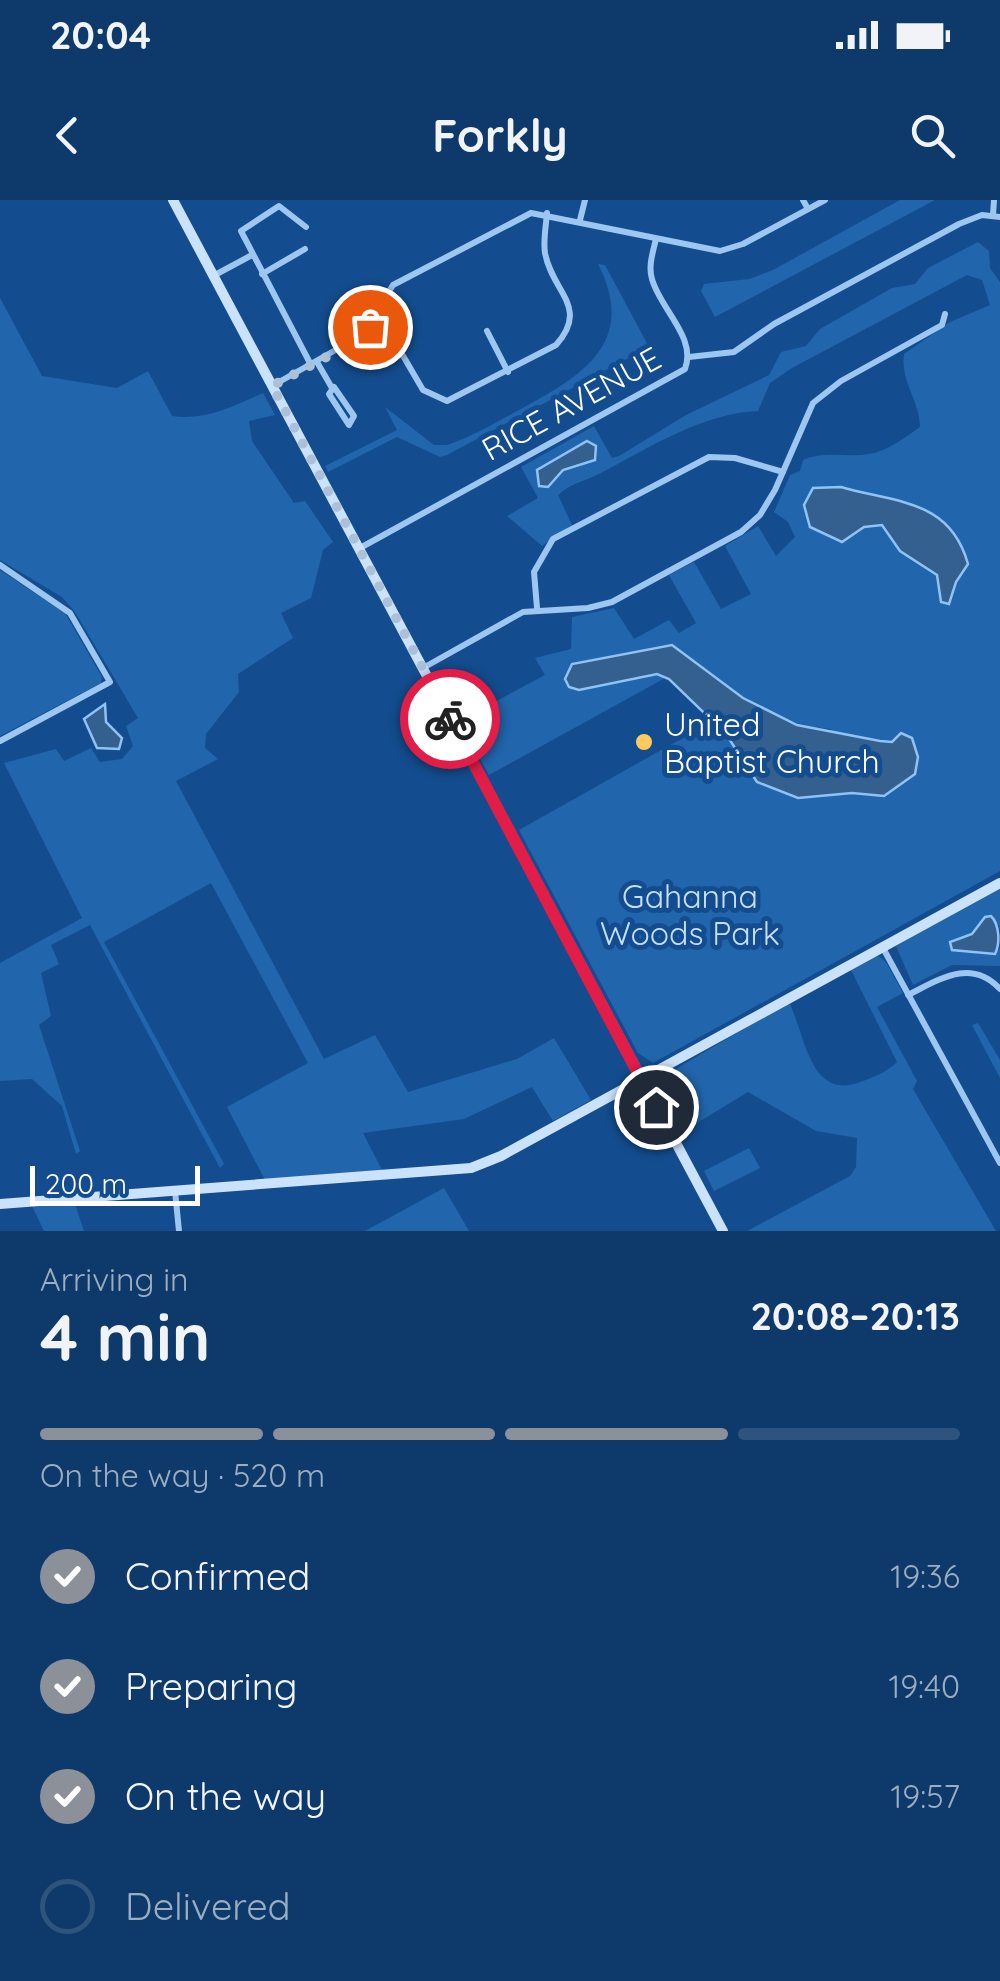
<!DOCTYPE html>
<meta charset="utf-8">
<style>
:root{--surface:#0e3a6b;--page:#174171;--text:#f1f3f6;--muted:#9badc1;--line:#2e547e;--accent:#8c9099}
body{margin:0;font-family:Quicksand,sans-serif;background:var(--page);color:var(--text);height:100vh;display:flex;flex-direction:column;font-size:38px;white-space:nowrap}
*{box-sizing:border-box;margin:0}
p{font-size:32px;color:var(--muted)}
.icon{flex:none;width:55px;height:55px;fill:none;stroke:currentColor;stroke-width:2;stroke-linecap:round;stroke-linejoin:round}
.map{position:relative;height:1031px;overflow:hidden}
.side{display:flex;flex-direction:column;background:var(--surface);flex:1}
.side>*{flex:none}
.scale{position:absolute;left:30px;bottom:25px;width:170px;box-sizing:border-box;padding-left:10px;border:5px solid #fff;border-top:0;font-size:28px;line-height:35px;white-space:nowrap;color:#fff;-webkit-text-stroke:8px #134d8f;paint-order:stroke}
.pin{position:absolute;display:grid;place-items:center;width:85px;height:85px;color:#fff;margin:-42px;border:5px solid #fff;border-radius:50%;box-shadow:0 2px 10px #0007}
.courier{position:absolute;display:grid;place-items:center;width:100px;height:100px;margin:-50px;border:8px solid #e11d48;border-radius:50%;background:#fff;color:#222;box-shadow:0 2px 12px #0007}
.head em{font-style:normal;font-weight:700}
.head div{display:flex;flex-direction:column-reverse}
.head{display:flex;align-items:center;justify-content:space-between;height:170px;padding:0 40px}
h1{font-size:65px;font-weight:700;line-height:75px}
.bar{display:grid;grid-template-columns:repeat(4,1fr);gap:15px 10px;align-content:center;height:120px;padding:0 40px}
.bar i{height:12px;border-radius:8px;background:var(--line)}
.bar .selected{background:var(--accent)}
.bar p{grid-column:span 4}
ol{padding:0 40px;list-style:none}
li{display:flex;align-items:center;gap:30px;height:110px}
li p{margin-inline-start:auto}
li .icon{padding:10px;border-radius:50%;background:var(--accent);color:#fff;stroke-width:4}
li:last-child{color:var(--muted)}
li i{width:55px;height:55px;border:5px solid var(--line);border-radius:50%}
.status{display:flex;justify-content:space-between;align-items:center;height:70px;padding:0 50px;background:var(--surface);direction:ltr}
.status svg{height:28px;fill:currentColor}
header{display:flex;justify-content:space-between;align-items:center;height:130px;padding:0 40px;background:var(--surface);font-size:45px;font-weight:700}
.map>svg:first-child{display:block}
</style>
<div class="status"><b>20:04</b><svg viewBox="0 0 49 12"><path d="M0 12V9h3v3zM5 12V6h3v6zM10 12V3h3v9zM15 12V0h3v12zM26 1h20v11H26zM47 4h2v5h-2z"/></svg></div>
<header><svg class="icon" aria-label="back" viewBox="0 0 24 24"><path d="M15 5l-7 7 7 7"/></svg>Forkly<svg class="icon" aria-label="search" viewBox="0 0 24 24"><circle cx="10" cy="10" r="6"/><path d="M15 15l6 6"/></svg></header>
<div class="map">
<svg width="1000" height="1031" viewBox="0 0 1000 1031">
<rect width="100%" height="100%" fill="#134d8f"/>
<g fill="#2165ac">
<path d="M 900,0 L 935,0 L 715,117 L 701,91 L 704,84 L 749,79 L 773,70 Z"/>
<path d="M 978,42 L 989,51 L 990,68 L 1000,82 L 1000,671 L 653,863 L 638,853 L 519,630 L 711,522 L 736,547 L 748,571 L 832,529 C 780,527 734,495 696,461 L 489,575 L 459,521 L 545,475 L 535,458 L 571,449 L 572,417 L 614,408 L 634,439 L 669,420 L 679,433 L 696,423 L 669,375 L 694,362 L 721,409 L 751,394 L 725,346 L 758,326 L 776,356 L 795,337 L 788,322 L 774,312 L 790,275 L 800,271 L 803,260 C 826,250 845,258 869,254 C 888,251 904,238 920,227 C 920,201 900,181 904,154 L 950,122 L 990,105 L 982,80 L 967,75 L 792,168 L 770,183 L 758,211 C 702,213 647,249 599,274 C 583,282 571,283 558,295 L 572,325 L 542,346 L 507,316 L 538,298 L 521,267 L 594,226 L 612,258 L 619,256 L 686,215 L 769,175 L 781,152 L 806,146 L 820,129 L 892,88 L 915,84 L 928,68 Z"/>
<path d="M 598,64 L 605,65 L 649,147 L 447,255 L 440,257 L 397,237 L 328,272 L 325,266 L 397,230 L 385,207 L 434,245 L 447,245 C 472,237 495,223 517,211 C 580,177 639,144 598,64 Z"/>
<path d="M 0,98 L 42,176 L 117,188 L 148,171 L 172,216 C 204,221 234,206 263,193 L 275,215 L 249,221 L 252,241 L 294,303 L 305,301 L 333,342 L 323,350 L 311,398 L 281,413 L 293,438 L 238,474 L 239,492 L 206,534 L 205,548 L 218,559 L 176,581 L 324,859 L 375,835 L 408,892 L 517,859 L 554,838 L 591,900 L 553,921 L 532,887 L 464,919 L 363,933 L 382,970 L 265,980 L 227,907 L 308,863 L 211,683 L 104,742 L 224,964 L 220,968 L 90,725 L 51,745 L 59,764 L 41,773 L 51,816 L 39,825 L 80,951 L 76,954 L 62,906 L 32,879 L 0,881 L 0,763 L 82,718 L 4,563 L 56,549 L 64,561 L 91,548 L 100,562 L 122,559 L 133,546 L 126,526 L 138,518 L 75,412 L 62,397 L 0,360 Z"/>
<path d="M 0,370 L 65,413 L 102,477 L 101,483 L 0,536 Z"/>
<path d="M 1000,686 L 1000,732 L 999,725 L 954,739 L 995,754 L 1000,748 L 1000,766 L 952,765 L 913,785 L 896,746 Z"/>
<path d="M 877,755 L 886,762 L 903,793 L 877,807 L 917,881 L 913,889 L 996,1031 L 747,1031 L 850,976 L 856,967 L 857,938 L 816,931 L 748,892 L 679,934 L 661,899 L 659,879 L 789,802 C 806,837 810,903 863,881 C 876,876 887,872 897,862 L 850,768 Z"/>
<path d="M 978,823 L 1000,860 L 1000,878 L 972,825 Z"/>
<path d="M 749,948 L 760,968 L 714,991 L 704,971 Z"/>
<path d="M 444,988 L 469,1031 L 365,1031 Z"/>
<path d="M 75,1004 L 84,1031 L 44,1031 L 32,1006 Z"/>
</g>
<g fill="#346090" stroke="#8fc2f5" stroke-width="2.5">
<path d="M 587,241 L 596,246 L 595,260 L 563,270 L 548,287 L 539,286 L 537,270 Z"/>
<path d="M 841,287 C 896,303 950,299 968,364 L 956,382 L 949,404 L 941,402 L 937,375 L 900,351 L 882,325 L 864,327 L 842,342 L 810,327 L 804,305 L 813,288 Z"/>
<path d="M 672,445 L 743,498 L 797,525 L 880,541 L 892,542 L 901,533 L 912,538 L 918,557 L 915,574 L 884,596 L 852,593 L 798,598 L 757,582 L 726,534 L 669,479 L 657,474 L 579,490 L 569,487 L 565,479 L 572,464 Z"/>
<path d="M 105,504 L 106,522 L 122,538 L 119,549 L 97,548 L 84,519 Z"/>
<path d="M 991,716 C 1000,725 1000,744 995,754 L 952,750 L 950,742 L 972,734 L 985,717 Z"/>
</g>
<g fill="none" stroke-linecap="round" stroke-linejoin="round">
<g stroke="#9dc6f1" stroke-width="6">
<path d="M 803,0 L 808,9"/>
<path d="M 993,15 L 994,0"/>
<path d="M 580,20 L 585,0"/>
<path d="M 306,27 L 279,6 L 241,31 L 311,165"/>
<path d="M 262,74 L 305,49"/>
<path d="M 213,76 L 252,55"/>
<path d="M 370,127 L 402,154 L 423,190 L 447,201 L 556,145 C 590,107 552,92 545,53 C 543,40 546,26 547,13"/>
<path d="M 487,131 L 508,172"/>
<path d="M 689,157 L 734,152 L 774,124 L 959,24 L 982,15 L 1000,17"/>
<path d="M 317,162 L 332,188"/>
<path d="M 272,186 L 362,135 L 393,85 L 531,13 L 720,51 L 743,44 L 825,0"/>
<path d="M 334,187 L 354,216 L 349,225 L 329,194 Z"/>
<path d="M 360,348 L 685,169 C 697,137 660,109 652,79 C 648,66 653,52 656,39"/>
<path d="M 0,365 L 70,413 L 110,482 L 0,541"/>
<path d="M 537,408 L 534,372 L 553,339 L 709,257 L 735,258 L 783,272"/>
<path d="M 423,468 L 523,412 L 588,408 L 612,402 L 741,332 L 760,315 L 775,290 L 813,203 L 841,181 L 942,125 L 945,114"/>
<path d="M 883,748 L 1000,963"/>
<path d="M 908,795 C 940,779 971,758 1000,789"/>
<path d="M 175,991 L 179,1031"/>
</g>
<g stroke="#cbe2fc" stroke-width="10">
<path d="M 173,0 L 723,1031"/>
<path d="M 0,1004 L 471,968 L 501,956 L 1000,683"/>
</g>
</g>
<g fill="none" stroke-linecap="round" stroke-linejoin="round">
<path stroke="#acc1d8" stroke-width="10" stroke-dasharray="0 18" d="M 370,127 L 340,150 L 272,186 L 450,519"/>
<path stroke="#e11d48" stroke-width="12" d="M 450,519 L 656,907"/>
</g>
<circle fill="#ffca5d" stroke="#134d8f" stroke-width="4" cx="644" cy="542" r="10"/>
<g text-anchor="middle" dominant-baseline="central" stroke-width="10" stroke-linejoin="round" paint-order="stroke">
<g font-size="32" fill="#fff" stroke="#134d8f">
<text transform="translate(571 203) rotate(-29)">RICE AVENUE</text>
</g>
<g font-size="32" fill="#fff" stroke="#134d8f" text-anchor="start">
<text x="664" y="524">United<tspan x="664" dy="37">Baptist Church</tspan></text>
</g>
<g font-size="32" fill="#c4dffc" stroke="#134d8f">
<text x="690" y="696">Gahanna<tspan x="690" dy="37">Woods Park</tspan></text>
</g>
</g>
</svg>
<div class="scale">200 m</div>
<div class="pin" style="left:370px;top:127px;background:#ea580c"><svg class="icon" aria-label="bag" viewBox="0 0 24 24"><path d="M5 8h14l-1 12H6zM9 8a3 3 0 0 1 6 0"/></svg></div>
<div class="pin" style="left:656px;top:907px;background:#1f2937"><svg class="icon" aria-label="home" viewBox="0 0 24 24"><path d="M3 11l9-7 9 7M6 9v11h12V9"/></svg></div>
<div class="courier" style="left:450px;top:519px"><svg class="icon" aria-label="bike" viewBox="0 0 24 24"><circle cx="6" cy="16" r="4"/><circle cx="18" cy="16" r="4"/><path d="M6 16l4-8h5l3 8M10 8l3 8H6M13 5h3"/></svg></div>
</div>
<section class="side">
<div class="head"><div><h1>4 min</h1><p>Arriving in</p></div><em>20:08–20:13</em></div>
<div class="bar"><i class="selected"></i><i class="selected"></i><i class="selected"></i><i></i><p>On the way · 520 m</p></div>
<ol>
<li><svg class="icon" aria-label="check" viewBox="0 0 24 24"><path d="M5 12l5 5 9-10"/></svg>Confirmed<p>19:36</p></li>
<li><svg class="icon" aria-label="check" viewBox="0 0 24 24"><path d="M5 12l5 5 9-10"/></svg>Preparing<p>19:40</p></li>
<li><svg class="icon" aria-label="check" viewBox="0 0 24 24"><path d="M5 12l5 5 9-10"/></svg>On the way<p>19:57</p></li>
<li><i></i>Delivered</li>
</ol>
</section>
